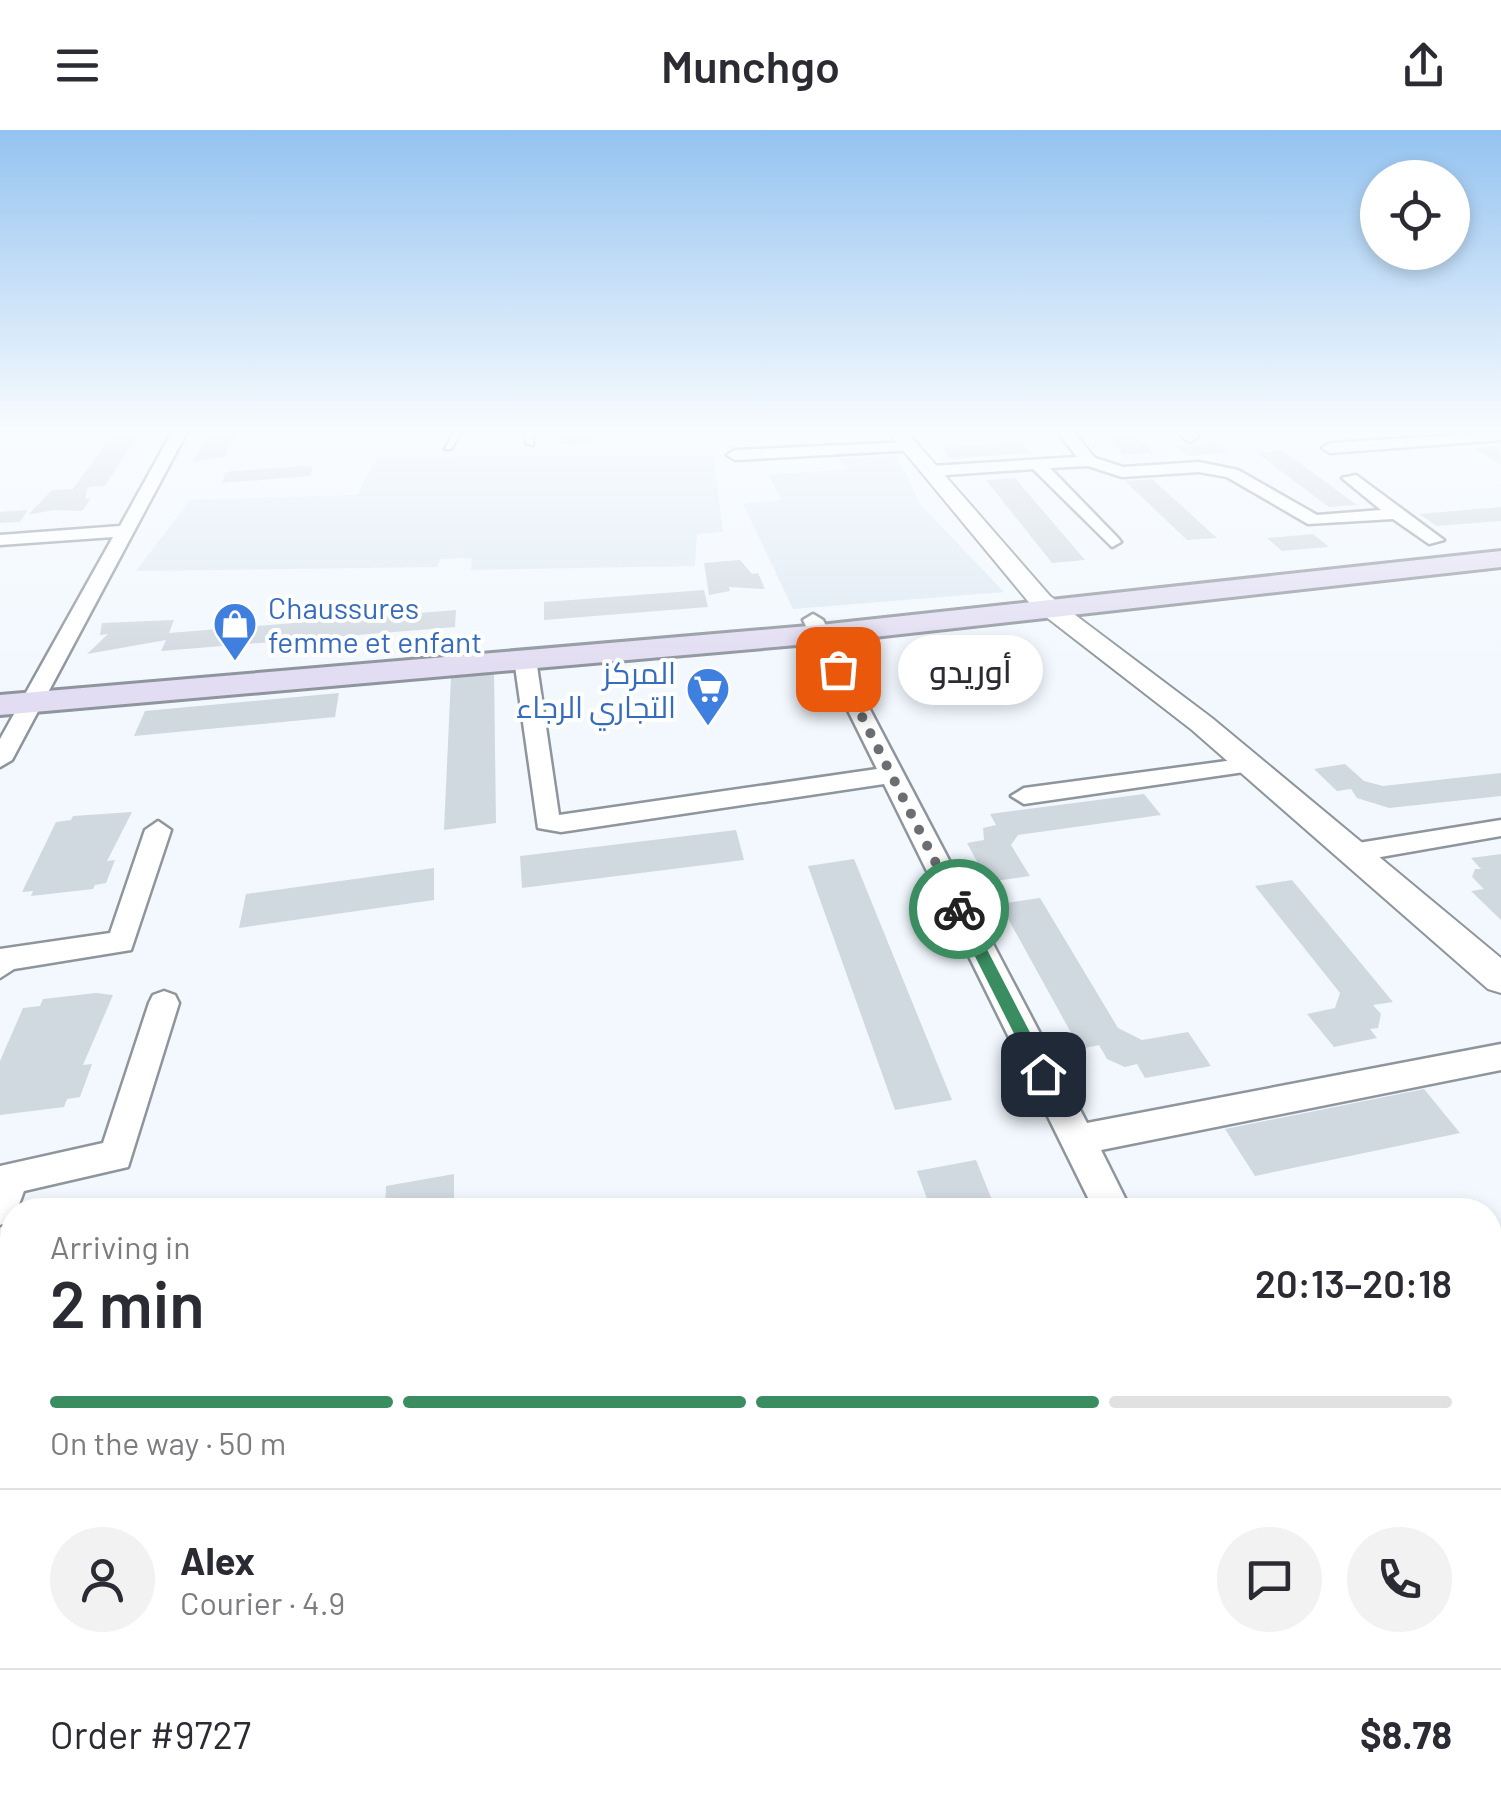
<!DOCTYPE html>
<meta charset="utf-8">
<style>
:root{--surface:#fff;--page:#f2f2f3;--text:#2b2b33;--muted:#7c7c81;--line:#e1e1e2;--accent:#3a8d60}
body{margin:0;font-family:Barlow,Cairo,sans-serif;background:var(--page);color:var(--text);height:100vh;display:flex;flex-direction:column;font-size:38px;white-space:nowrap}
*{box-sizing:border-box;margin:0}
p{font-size:32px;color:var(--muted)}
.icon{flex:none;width:55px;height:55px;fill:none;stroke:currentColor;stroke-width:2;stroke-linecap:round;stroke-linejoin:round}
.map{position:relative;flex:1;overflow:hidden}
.drawer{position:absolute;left:0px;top:1068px;width:1502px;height:622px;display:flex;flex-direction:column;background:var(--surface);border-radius:40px 40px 0 0;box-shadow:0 5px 15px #0003}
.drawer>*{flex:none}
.tools{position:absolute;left:1360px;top:30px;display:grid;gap:20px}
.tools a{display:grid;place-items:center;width:110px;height:110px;border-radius:50%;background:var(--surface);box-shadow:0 5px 15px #0003;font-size:50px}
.pin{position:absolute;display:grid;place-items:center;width:85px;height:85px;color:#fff;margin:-42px;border-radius:20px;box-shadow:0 5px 15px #0006}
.courier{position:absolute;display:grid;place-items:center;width:100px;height:100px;margin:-50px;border:8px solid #3a8d60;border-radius:50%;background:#fff;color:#222;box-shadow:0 2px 12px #0007}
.bubble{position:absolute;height:70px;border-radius:35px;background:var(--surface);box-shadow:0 5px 15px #0003;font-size:32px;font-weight:600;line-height:70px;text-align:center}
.headline em{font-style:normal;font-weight:600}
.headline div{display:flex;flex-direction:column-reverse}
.headline{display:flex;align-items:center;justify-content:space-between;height:170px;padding:0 50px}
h1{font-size:65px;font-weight:600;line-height:75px}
.bar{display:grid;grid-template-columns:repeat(4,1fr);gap:15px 10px;align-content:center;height:120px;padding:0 50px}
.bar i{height:12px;border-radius:8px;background:var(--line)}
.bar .current{background:var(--accent)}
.bar p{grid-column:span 4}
.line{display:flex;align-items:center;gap:25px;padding:0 50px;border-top:2px solid var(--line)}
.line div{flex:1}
.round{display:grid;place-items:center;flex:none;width:105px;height:105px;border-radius:52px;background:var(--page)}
header{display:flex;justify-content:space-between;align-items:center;height:130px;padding:0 50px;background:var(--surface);font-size:45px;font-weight:600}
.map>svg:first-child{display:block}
</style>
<header><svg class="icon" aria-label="menu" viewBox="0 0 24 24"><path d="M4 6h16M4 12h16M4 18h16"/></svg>Munchgo<svg class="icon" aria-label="share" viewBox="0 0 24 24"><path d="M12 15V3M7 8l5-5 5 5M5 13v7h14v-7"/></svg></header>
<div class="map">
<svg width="1501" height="1688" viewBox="0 0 1501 1688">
<rect width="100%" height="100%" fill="#f2f8fe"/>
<g fill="#dfeaf3">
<path d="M 713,326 L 723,402 L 697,404 L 695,436 L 471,440 L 472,428 L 440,429 L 437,437 L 136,441 L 190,370 L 357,365 L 377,327 Z"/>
<path d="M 897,326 L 919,373 L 1004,462 L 793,479 L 743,374 L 782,370 L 768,345 L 846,339 L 839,329 Z"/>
</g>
<g fill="#d1d9e0">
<path d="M 208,302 L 237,302 L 224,327 L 193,332 Z"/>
<path d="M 559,302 L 590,302 L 593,313 L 562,315 Z"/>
<path d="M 1099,302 L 1131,302 L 1155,323 L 1124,325 Z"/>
<path d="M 139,304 L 105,356 L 88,357 L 85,369 L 91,368 L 82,381 L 53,380 L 28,385 L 52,360 L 73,359 L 111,306 Z"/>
<path d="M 1022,313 L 1031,323 L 949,329 L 942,318 Z"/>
<path d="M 1216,314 L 1228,323 L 1188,326 L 1176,317 Z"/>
<path d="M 1499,316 L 1501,335 L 1473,318 Z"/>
<path d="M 1283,321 L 1357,375 L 1329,377 L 1257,323 Z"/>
<path d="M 306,336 L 313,337 L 310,346 L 222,353 L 225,343 L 232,341 Z"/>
<path d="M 1015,348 L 1085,430 L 1052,433 L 986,350 Z"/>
<path d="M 1152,349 L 1217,408 L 1187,410 L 1125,351 Z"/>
<path d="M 1501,377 L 1501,391 L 1437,396 L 1419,384 Z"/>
<path d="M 28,380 L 20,392 L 0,393 L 0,382 Z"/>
<path d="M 1313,404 L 1329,417 L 1282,421 L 1267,408 Z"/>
<path d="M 740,430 L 752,444 L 758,443 L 765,459 L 729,457 L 730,461 L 709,465 L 704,433 Z"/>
<path d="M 704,460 L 708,477 L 544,490 L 544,472 Z"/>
<path d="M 456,480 L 455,497 L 161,521 L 166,510 L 87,524 L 108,504 L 100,505 L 102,493 L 174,490 L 169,503 Z"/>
<path d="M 494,543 L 496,693 L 444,700 L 451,547 Z"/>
<path d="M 339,563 L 335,587 L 134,606 L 145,581 Z"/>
<path d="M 1345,634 L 1364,651 L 1383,656 L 1501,643 L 1501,666 L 1389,678 L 1357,668 L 1351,659 L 1337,661 L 1314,639 Z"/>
<path d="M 1144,664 L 1161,685 L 1018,705 L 1011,715 L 1030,746 L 988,752 L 967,713 L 984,710 L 983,698 L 996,695 L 990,684 Z"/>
<path d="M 132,682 L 107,731 L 115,730 L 106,753 L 95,755 L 93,759 L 31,766 L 33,761 L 22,762 L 56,692 L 71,690 L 73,686 Z"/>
<path d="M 736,700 L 744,730 L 522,758 L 520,726 Z"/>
<path d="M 1501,724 L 1501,790 L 1471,761 L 1484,759 L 1472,747 L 1475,739 L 1481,739 L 1471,728 Z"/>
<path d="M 854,729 L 952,970 L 895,980 L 808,736 Z"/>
<path d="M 434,738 L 434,770 L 239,798 L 246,764 Z"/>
<path d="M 1292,750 L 1393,872 L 1373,875 L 1381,884 L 1378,898 L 1370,899 L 1377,908 L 1334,917 L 1307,884 L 1335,878 L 1340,863 L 1255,756 Z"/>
<path d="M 1040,768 L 1118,898 L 1142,910 L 1188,902 L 1211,936 L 1145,948 L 1137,934 L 1125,937 L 1107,929 L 1099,915 L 1080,919 L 1000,774 Z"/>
<path d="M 96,863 L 113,865 L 83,935 L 92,934 L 80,967 L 67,969 L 64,977 L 0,985 L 0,931 L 23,878 L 40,876 L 43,869 Z"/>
<path d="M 1424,959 L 1460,1003 L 1255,1046 L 1225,999 Z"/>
<path d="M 976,1030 L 996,1080 L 931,1080 L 917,1041 Z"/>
<path d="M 454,1044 L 454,1080 L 385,1080 L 386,1056 Z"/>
</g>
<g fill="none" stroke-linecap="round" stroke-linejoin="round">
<defs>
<g id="service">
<path d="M 454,302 L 462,302 L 451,319 L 445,319 Z"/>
<path d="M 525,302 L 533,302 L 533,315 L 526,313 Z"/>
<path d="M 1301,1678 L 1328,1678 L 1332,1688 L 1305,1688 Z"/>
</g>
<g id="minor">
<path d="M 172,302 L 187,302 L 12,630 L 0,637 L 0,609 L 113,407 L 0,415 L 0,405 L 120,396 Z"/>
<path d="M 1058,302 L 1073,302 L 1095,328 L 1123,337 L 1199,332 L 1238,340 L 1317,385 L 1381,380 L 1342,348 L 1356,345 L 1444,410 L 1429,414 L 1393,389 L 1308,394 L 1227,347 L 1199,342 L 1122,347 L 1088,336 L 1050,338 L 1118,408 L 1121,412 L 1112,417 L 1033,339 L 931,346 L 923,341 L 931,336 L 1077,327 Z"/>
<path d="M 1176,302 L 1193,302 L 1198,307 L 1190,312 Z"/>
<path d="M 1501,302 L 1501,310 L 1330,323 L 1322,318 L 1330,313 Z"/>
<path d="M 910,312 L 915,314 L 915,320 L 735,330 L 727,325 L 735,320 Z"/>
<path d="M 813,484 L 823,490 L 1087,993 L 1501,914 L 1501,940 L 1101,1020 L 1131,1080 L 1094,1080 L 884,654 L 561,702 L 538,698 L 514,529 L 525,523 L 536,529 L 559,685 L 877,639 L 803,490 Z"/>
<path d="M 1249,628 L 1261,635 L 1258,640 L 1024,674 L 1011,666 L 1024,658 Z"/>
<path d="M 1501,690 L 1501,706 L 1352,732 L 1339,723 L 1352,714 Z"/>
<path d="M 158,691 L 171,700 L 131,820 L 14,839 L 0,848 L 0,819 L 110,803 L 145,700 Z"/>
<path d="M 164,861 L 175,865 L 179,873 L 128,1037 L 24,1061 L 17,1080 L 12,1080 L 12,1090 L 0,1095 L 0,1036 L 103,1013 L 149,873 L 153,865 Z"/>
<path d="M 1501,1583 L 1501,1633 L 1490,1636 L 1490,1584 Z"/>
<path d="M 1129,1678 L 1220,1678 L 1216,1688 L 1124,1688 Z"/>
</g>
<path id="tertiary" d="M 888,302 L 907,302 L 1050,466 L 1212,588 L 1501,828 L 1501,863 L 1488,859 L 1192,600 L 1032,476 Z"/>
<path id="secondary" d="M 1501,421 L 1501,437 L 820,513 L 0,585 L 0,565 L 820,495 Z"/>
</defs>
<use href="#service" stroke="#8e959c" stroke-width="5"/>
<use href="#minor" stroke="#8e959c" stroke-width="5"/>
<use href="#tertiary" stroke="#8e959c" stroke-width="4"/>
<use href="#secondary" stroke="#8e959c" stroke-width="6"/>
<use href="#service" fill="#fff" fill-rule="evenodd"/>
<use href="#minor" fill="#fff" fill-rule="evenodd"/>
<use href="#tertiary" fill="#fff" fill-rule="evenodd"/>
<use href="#secondary" fill="#e2ddf2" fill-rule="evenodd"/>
</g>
<linearGradient id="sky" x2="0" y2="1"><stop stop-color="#94c3f0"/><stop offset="0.56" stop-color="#f9fcff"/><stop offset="1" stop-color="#f9fcff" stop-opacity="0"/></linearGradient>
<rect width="1501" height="538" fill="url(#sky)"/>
<path fill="#3a8d60" d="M 959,773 L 966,779 L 1049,939 L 1049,949 L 1037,949 L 951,779 Z"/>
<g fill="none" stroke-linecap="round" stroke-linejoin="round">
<path stroke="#6b6f72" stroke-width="10" stroke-dasharray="0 18" d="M 838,539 L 959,779"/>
</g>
<defs>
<symbol id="shop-pin" viewBox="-11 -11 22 30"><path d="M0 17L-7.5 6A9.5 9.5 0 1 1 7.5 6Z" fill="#3f7fe0" stroke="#fff"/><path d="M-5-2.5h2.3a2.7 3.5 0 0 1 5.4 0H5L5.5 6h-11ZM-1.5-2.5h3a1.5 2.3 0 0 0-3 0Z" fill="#fff"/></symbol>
<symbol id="supermarket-pin" viewBox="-11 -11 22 30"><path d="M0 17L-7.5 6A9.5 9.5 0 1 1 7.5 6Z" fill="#3f7fe0" stroke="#fff"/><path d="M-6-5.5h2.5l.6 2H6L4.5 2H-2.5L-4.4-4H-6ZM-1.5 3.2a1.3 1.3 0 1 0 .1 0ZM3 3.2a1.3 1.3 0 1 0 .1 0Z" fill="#fff"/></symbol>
</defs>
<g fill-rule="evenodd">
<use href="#shop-pin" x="210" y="469" width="50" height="68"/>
<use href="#supermarket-pin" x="683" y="534" width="50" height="68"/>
</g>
<g text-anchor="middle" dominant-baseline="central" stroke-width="8" stroke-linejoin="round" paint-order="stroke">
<g font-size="30" fill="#366cbe" stroke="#fff" text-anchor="start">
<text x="268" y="477">Chaussures<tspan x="268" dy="34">femme et enfant</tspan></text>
<text x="676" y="542" text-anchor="end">المركز<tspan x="676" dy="34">التجاري الرجاء</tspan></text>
</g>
</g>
</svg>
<div class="tools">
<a><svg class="icon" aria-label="locate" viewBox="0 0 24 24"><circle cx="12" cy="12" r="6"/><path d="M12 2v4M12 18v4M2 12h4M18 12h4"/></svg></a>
</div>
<div class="pin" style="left:838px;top:539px;background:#ea580c"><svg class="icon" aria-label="bag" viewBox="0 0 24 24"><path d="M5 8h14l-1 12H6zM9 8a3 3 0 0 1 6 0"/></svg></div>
<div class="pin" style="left:1043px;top:944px;background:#1f2937"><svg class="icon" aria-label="home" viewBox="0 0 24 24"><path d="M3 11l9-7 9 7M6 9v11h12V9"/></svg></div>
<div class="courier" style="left:959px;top:779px"><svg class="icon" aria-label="bike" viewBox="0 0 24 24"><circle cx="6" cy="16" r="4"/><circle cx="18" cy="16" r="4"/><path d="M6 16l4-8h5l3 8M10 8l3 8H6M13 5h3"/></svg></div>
<div class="bubble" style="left:898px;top:505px;width:145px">أوريدو</div>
<section class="drawer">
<div class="headline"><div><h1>2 min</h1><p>Arriving in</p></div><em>20:13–20:18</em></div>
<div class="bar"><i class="current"></i><i class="current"></i><i class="current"></i><i></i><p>On the way · 50 m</p></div>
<div class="line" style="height:180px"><a class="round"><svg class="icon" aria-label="person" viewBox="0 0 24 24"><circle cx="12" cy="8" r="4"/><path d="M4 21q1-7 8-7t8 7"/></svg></a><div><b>Alex</b><p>Courier · 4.9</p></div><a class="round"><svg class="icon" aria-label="chat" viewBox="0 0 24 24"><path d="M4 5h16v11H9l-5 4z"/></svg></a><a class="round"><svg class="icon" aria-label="phone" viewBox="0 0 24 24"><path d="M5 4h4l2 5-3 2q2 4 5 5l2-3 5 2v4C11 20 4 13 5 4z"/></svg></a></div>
<div class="line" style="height:130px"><div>Order #9727</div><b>$8.78</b></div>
</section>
</div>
